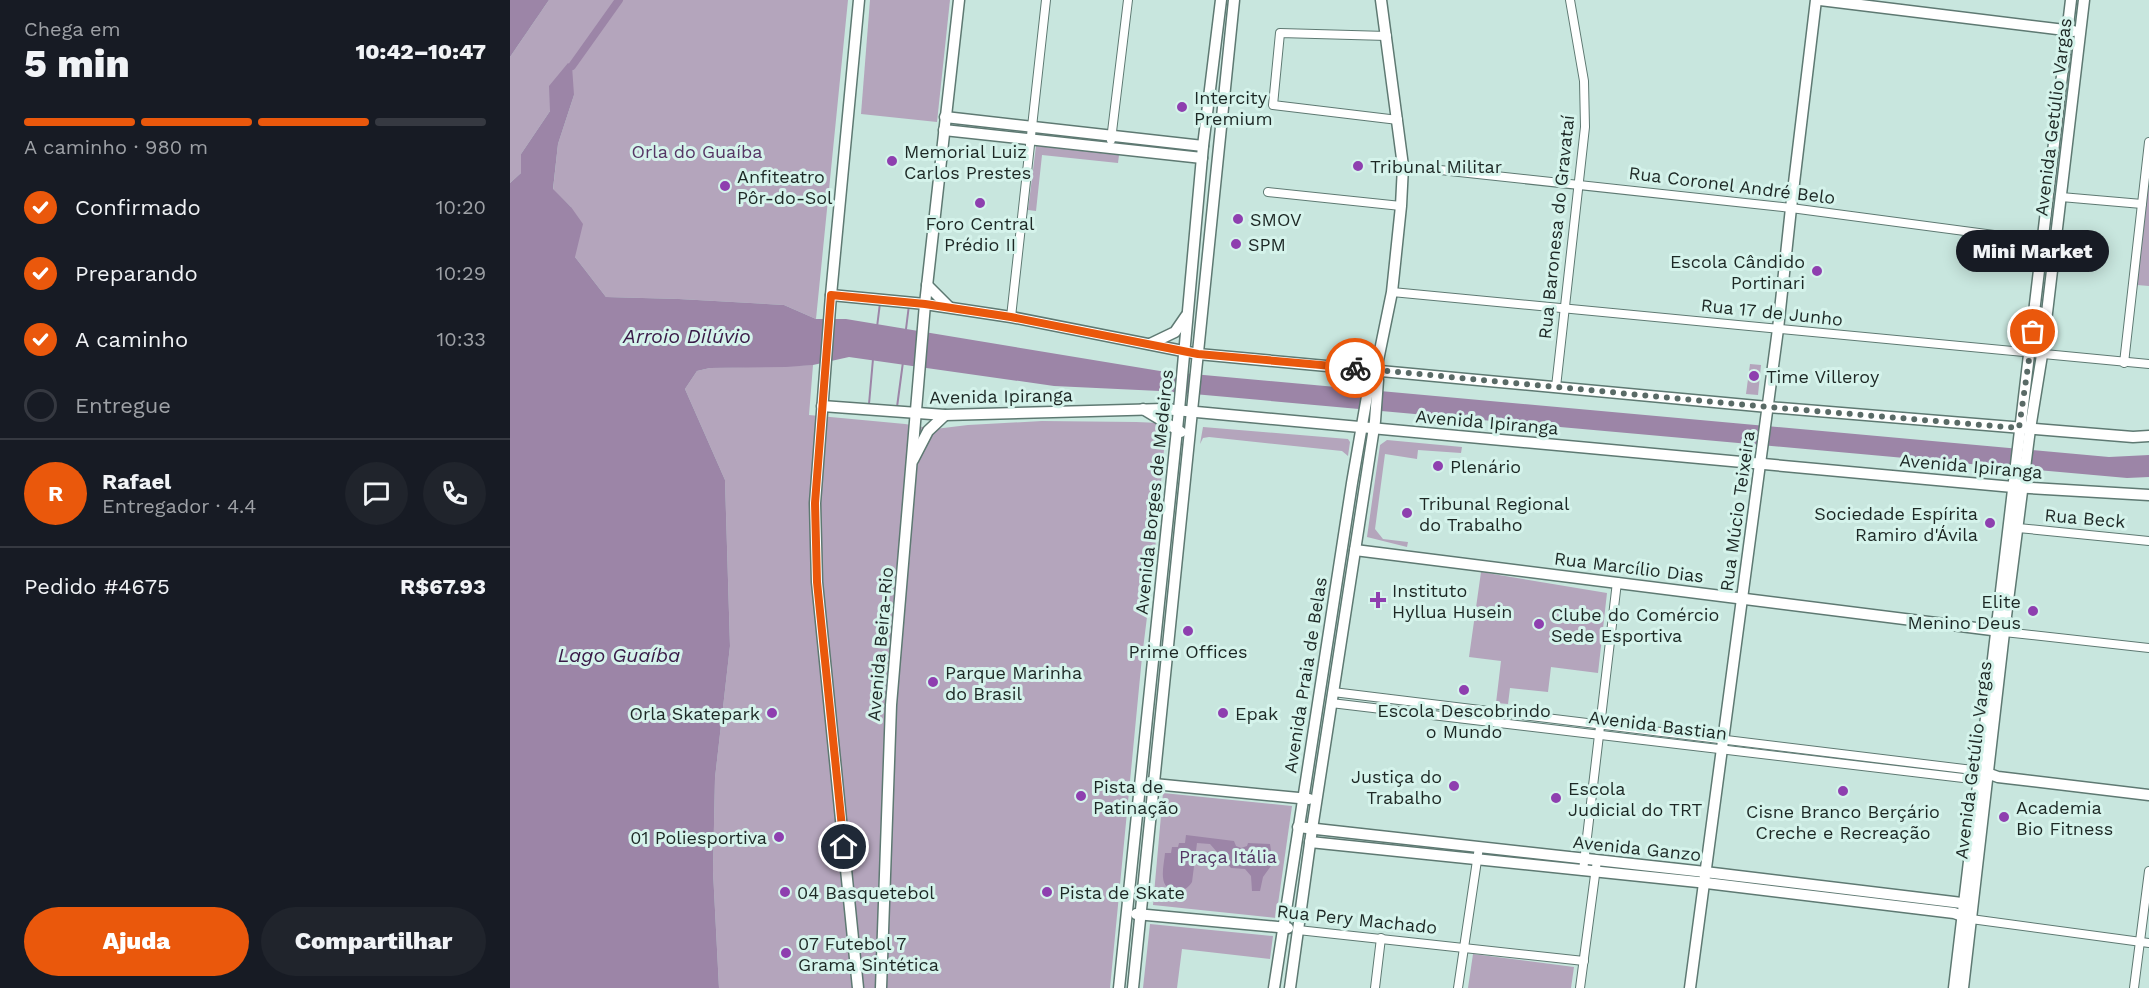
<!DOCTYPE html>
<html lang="pt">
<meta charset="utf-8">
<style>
:root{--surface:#171b24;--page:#20242c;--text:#f1f3f6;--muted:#9ea1a6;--line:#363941;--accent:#ea580c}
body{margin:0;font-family:"Work Sans",sans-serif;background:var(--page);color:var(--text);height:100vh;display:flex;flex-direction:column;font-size:22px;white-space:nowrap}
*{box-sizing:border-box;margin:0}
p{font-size:20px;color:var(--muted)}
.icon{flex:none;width:33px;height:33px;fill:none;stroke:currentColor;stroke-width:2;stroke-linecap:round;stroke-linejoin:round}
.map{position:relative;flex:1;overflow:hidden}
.drawer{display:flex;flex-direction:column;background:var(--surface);width:510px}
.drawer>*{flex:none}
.pin{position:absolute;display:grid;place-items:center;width:51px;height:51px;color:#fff;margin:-26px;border:3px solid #fff;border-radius:50%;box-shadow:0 2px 6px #0007}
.courier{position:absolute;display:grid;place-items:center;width:60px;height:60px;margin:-30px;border:4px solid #ea580c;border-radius:50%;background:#fff;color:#222;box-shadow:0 2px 8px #0007}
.bubble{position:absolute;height:42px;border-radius:21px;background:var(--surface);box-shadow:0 3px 15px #0003;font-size:20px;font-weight:800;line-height:42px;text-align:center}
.overview em{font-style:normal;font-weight:800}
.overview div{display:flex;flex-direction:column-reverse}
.overview{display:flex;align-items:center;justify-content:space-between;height:102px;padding:0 24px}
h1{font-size:39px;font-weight:800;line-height:45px}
.bar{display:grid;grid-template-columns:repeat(4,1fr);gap:9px 6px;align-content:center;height:72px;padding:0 24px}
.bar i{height:8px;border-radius:4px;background:var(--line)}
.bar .current{background:var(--accent)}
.bar p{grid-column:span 4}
.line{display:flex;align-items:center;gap:15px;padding:0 24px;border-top:2px solid var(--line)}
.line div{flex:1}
.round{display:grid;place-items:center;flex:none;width:63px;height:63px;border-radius:32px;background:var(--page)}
ol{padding:0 24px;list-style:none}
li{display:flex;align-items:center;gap:18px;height:66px}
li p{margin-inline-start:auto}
li .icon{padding:6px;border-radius:50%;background:var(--accent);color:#fff;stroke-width:4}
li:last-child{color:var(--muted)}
li i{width:33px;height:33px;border:3px solid var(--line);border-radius:50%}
.button{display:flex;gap:12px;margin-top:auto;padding:12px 24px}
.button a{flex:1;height:69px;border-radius:36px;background:var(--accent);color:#fff;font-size:24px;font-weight:800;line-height:69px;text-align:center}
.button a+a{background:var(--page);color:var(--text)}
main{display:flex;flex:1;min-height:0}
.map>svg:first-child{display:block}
</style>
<main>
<section class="drawer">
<div class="overview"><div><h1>5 min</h1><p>Chega em</p></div><em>10:42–10:47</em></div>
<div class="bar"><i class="current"></i><i class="current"></i><i class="current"></i><i></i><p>A caminho · 980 m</p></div>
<ol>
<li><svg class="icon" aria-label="check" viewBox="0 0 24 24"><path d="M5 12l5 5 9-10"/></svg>Confirmado<p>10:20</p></li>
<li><svg class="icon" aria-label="check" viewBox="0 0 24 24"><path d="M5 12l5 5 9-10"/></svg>Preparando<p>10:29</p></li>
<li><svg class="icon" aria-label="check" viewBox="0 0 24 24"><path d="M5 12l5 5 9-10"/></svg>A caminho<p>10:33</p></li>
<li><i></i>Entregue</li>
</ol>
<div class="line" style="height:108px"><b class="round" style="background:var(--accent);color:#fff">R</b><div><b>Rafael</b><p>Entregador · 4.4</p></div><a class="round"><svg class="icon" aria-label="chat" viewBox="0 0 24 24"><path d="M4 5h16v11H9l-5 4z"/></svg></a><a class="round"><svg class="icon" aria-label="phone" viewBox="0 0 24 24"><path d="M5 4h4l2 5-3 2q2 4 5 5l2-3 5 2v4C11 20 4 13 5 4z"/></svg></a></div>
<div class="line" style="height:78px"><div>Pedido #4675</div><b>R$67.93</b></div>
<div class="button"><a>Ajuda</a><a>Compartilhar</a></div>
</section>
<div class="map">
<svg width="1639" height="988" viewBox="0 0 1639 988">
<rect width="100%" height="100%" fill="#c8e6de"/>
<g fill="#b4a5bc">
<path d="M 39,0 L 338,0 L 306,319 L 274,305 L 169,299 L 96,297 L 65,257 L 61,207 L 43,190 L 48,144 L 64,95 L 40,86 L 40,111 L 11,154 L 11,173 L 0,183 L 0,57 Z"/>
<path d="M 360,0 L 440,0 L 427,122 L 351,114 Z"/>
<path d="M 526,146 L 609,155 L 608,163 L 532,155 L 526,211 L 518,210 Z"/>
<path d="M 1639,182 L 1639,286 L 1627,285 Z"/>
<path d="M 1240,364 L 1251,365 L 1248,395 L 1236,394 Z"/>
<path d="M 303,365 L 299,415 L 395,424 L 425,429 L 458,425 L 532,421 L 626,422 L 650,423 L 656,427 L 644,561 L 632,657 L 600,988 L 209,988 L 203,871 L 205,778 L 220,646 L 215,480 L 175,389 L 187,371 L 200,368 Z"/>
<path d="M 693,427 L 838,439 L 840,442 L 838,456 L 832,451 L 699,437 L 693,438 L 690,444 Z"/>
<path d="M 877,440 L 952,447 L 951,453 L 908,450 L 907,459 L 875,454 L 865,529 L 873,539 L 898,542 L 897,547 L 857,537 L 870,445 Z"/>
<path d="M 971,572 L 1097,593 L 1088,673 L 1041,667 L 1038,692 L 1000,688 L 998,704 L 986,703 L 991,661 L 959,657 Z"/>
<path d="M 653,793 L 782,806 L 766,918 L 643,905 Z"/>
<path d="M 640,924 L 763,936 L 760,959 L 672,949 L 667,988 L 633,988 Z"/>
<path d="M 963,954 L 1064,967 L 1061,988 L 958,988 Z"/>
</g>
<g fill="#9c85a7">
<path d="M 0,0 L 39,0 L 0,57 Z"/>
<path d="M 58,63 L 62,66 L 64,95 L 48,144 L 43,189 L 61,207 L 73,224 L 65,257 L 96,297 L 169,299 L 274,305 L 306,319 L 336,319 L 650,371 L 1599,457 L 1639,455 L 1639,477 L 1617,478 L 650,391 L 544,386 L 339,357 L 303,365 L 276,367 L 200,368 L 187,371 L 175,389 L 215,480 L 220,646 L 205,778 L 203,871 L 209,988 L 0,988 L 0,183 L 11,173 L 11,154 L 40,111 L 39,86 Z"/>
<path d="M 676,835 L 724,841 L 726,846 L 731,848 L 737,846 L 738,843 L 760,844 L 763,863 L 753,877 L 750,891 L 742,891 L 741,876 L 735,869 L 721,868 L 700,844 L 687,843 L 682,882 C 678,888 673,892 665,891 C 647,888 654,866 655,853 L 661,853 L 662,847 L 668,847 L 669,843 L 675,843 Z"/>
</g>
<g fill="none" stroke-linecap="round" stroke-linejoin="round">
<g stroke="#9c85a7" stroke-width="2">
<path d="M 367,327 L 370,303"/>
<path d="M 396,329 L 399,305"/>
<path d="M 359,404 L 363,359"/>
<path d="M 387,407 L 393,362"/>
</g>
<path stroke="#9c85a7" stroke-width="8" d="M 62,66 L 109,0"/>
<defs>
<g id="street">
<path d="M 877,36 L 770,33 L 763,105 L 888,120"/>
<path d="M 601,140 L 618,0"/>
<path d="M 893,166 L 1281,208 L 1545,243"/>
<path d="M 758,192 L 891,206"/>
<path d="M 1551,197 L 1632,204"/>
<path d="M 882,292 L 1639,364"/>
<path d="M 501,317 L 536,0"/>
<path d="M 1614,363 L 1639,142"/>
<path d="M 1046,387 L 1075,127 L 1074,81 L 1060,0"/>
<path d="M 1508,528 L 1639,541"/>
<path d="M 1494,632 L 1639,648"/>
<path d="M 823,692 L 1471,771"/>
<path d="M 821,703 L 1470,780"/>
<path d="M 1073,871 L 1107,582"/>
<path d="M 1461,919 L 1639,943"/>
<path d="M 788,930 L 1074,961"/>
<path d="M 865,988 L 871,938"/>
<path d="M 948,988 L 969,847"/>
<path d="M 1070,988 L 1087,860"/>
<path d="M 1624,988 L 1639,871"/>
</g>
<g id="secondary">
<path d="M 1310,0 L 1563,31"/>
<path d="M 435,117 L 693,146"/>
<path d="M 434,130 L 692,158"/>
<path d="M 417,285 L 439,307"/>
<path d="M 321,295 L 415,304 L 501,317 L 688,354 L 1258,407 L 1623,437 L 1639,436"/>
<path d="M 640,344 L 665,332 L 676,316"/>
<path d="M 312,406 L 435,415 L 654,409 L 1503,487 L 1639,495"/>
<path d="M 633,409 L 671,432"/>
<path d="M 403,460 L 418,431 L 435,415"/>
<path d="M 845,550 L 1490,631"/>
<path d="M 1474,772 L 1488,777 L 1639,795"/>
<path d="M 644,784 L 799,799"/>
<path d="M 788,827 L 1195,872 L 1460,904"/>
<path d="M 800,842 L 1188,882 L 1444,913 L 1458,918"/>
<path d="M 626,914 L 778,928"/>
<path d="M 348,988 L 307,582 L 305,503 L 321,295 L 349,0"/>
<path d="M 371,988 L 381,705 L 415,304 L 449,0"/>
<path d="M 609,988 L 669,410 L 693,146 L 711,0"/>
<path d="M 623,988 L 724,0"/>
<path d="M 764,988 L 842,483 L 860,379 L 866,370 L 882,292 L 891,206 L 893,166 L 871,0"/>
<path d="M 780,988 L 802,829 L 865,421 L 868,380 L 866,370"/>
<path d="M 1180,988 L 1268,329 L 1281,208 L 1306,0"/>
<path d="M 1444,988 L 1561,0"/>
<path d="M 1453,988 L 1495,624 L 1520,429 L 1532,355 L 1574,0"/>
</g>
</defs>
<use href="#street" stroke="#5e7972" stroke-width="10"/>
<use href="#secondary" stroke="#5e7972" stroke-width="13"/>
<use href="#street" stroke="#fff" stroke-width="8"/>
<use href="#secondary" stroke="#fff" stroke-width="10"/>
</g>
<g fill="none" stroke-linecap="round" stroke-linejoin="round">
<path stroke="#596a66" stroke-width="6" stroke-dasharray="0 10.8" d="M 845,368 L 1258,407 L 1509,428 L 1523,332"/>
<path stroke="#ea580c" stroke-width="8" d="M 334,847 L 307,582 L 305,503 L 321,295 L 415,304 L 501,317 L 688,354 L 845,368"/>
</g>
<g fill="#8e3faf" stroke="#d5f3eb" stroke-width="2">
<circle cx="672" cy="107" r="6"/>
<circle cx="382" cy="161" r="6"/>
<circle cx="848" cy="166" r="6"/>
<circle cx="215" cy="186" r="6"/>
<circle cx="470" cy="203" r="6"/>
<circle cx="728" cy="219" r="6"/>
<circle cx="726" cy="244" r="6"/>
<circle cx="1307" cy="271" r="6"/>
<circle cx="1244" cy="376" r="6"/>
<circle cx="928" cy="466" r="6"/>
<circle cx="897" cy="513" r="6"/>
<circle cx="1480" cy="523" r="6"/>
<path d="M865 591h6v6h6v6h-6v6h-6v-6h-6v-6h6z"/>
<circle cx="1523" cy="611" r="6"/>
<circle cx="1029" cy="624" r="6"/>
<circle cx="678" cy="631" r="6"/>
<circle cx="423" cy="682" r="6"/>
<circle cx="954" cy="690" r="6"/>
<circle cx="262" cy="713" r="6"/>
<circle cx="713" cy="713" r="6"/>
<circle cx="944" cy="786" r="6"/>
<circle cx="1333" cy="791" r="6"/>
<circle cx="571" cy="796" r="6"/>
<circle cx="1046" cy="798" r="6"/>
<circle cx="1494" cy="817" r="6"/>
<circle cx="269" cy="837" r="6"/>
<circle cx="275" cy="892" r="6"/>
<circle cx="537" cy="892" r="6"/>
<circle cx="276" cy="953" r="6"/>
</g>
<g text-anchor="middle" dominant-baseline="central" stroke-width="6" stroke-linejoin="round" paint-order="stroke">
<g font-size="18" fill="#1d2825" stroke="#d5f3eb" text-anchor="start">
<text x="684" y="97">Intercity<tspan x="684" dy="21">Premium</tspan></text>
<text x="394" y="151">Memorial Luiz<tspan x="394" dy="21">Carlos Prestes</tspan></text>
<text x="860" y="166">Tribunal Militar</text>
<text x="227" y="176">Anfiteatro<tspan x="227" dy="21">Pôr-do-Sol</tspan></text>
<text x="740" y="219">SMOV</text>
<text x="470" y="223" text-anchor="middle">Foro Central<tspan x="470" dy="21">Prédio II</tspan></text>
<text x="738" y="244">SPM</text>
<text x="1295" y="261" text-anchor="end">Escola Cândido<tspan x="1295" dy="21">Portinari</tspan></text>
<text x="1256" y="376">Time Villeroy</text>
<text x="940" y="466">Plenário</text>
<text x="909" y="503">Tribunal Regional<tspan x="909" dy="21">do Trabalho</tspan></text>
<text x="1468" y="513" text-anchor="end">Sociedade Espírita<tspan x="1468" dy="21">Ramiro d'Ávila</tspan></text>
<text x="882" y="590">Instituto<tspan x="882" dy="21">Hyllua Husein</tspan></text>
<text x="1511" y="601" text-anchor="end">Elite<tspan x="1511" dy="21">Menino Deus</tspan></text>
<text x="1041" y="614">Clube do Comércio<tspan x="1041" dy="21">Sede Esportiva</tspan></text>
<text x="678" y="651" text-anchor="middle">Prime Offices</text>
<text x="435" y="672">Parque Marinha<tspan x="435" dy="21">do Brasil</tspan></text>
<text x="954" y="710" text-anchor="middle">Escola Descobrindo<tspan x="954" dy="21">o Mundo</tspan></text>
<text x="250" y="713" text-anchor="end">Orla Skatepark</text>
<text x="725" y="713">Epak</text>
<text x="932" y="776" text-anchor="end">Justiça do<tspan x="932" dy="21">Trabalho</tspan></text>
<text x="583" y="786">Pista de<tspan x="583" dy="21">Patinação</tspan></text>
<text x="1058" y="788">Escola<tspan x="1058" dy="21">Judicial do TRT</tspan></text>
<text x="1506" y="807">Academia<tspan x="1506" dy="21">Bio Fitness</tspan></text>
<text x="1333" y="811" text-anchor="middle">Cisne Branco Berçário<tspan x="1333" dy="21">Creche e Recreação</tspan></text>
<text x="257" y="837" text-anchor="end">01 Poliesportiva</text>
<text x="287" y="892">04 Basquetebol</text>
<text x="549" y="892">Pista de Skate</text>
<text x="288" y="943">07 Futebol 7<tspan x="288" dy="21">Grama Sintética</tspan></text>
</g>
<g font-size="18" fill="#1d2825" stroke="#d5f3eb">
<text transform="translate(1543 117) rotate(-83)">Avenida Getúlio Vargas</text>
<text transform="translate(1222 185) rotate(7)">Rua Coronel André Belo</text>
<text transform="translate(1046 227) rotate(-84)">Rua Baronesa do Gravataí</text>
<text transform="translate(1262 312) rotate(6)">Rua 17 de Junho</text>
<text transform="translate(491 396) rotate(-1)">Avenida Ipiranga</text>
<text transform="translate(977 422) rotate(5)">Avenida Ipiranga</text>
<text transform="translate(1461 466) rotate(5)">Avenida Ipiranga</text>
<text transform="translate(644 492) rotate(-84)">Avenida Borges de Medeiros</text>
<text transform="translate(1227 511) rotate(-82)">Rua Múcio Teixeira</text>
<text transform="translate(1575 518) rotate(5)">Rua Beck</text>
<text transform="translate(1119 567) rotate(7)">Rua Marcílio Dias</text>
<text transform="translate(370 644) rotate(-85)">Avenida Beira-Rio</text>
<text transform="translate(795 675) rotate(-81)">Avenida Praia de Belas</text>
<text transform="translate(1148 725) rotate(7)">Avenida Bastian</text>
<text transform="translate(1463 760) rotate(-83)">Avenida Getúlio Vargas</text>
<text transform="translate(1127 848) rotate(6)">Avenida Ganzo</text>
<text transform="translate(847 919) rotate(6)">Rua Pery Machado</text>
</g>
<g font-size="18" fill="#553564" stroke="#d5f3eb">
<text x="187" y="151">Orla do Guaíba</text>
<text x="718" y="856">Praça Itália</text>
</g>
<g font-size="20" font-style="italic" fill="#391947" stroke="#d5f3eb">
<text x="177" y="336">Arroio Dilúvio</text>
<text x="109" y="655">Lago Guaíba</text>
</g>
</g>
</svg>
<div class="pin" style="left:1523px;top:332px;background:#ea580c"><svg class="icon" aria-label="bag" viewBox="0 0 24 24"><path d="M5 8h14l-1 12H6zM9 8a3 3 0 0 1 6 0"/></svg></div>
<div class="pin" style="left:334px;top:847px;background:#1f2937"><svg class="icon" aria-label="home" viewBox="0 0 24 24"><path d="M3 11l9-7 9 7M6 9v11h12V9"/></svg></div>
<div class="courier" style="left:845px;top:368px"><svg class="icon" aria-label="bike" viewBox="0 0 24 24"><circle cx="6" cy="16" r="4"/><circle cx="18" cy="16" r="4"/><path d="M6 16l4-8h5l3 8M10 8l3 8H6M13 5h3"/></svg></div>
<div class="bubble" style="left:1446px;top:230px;width:153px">Mini Market</div>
</div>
</main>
